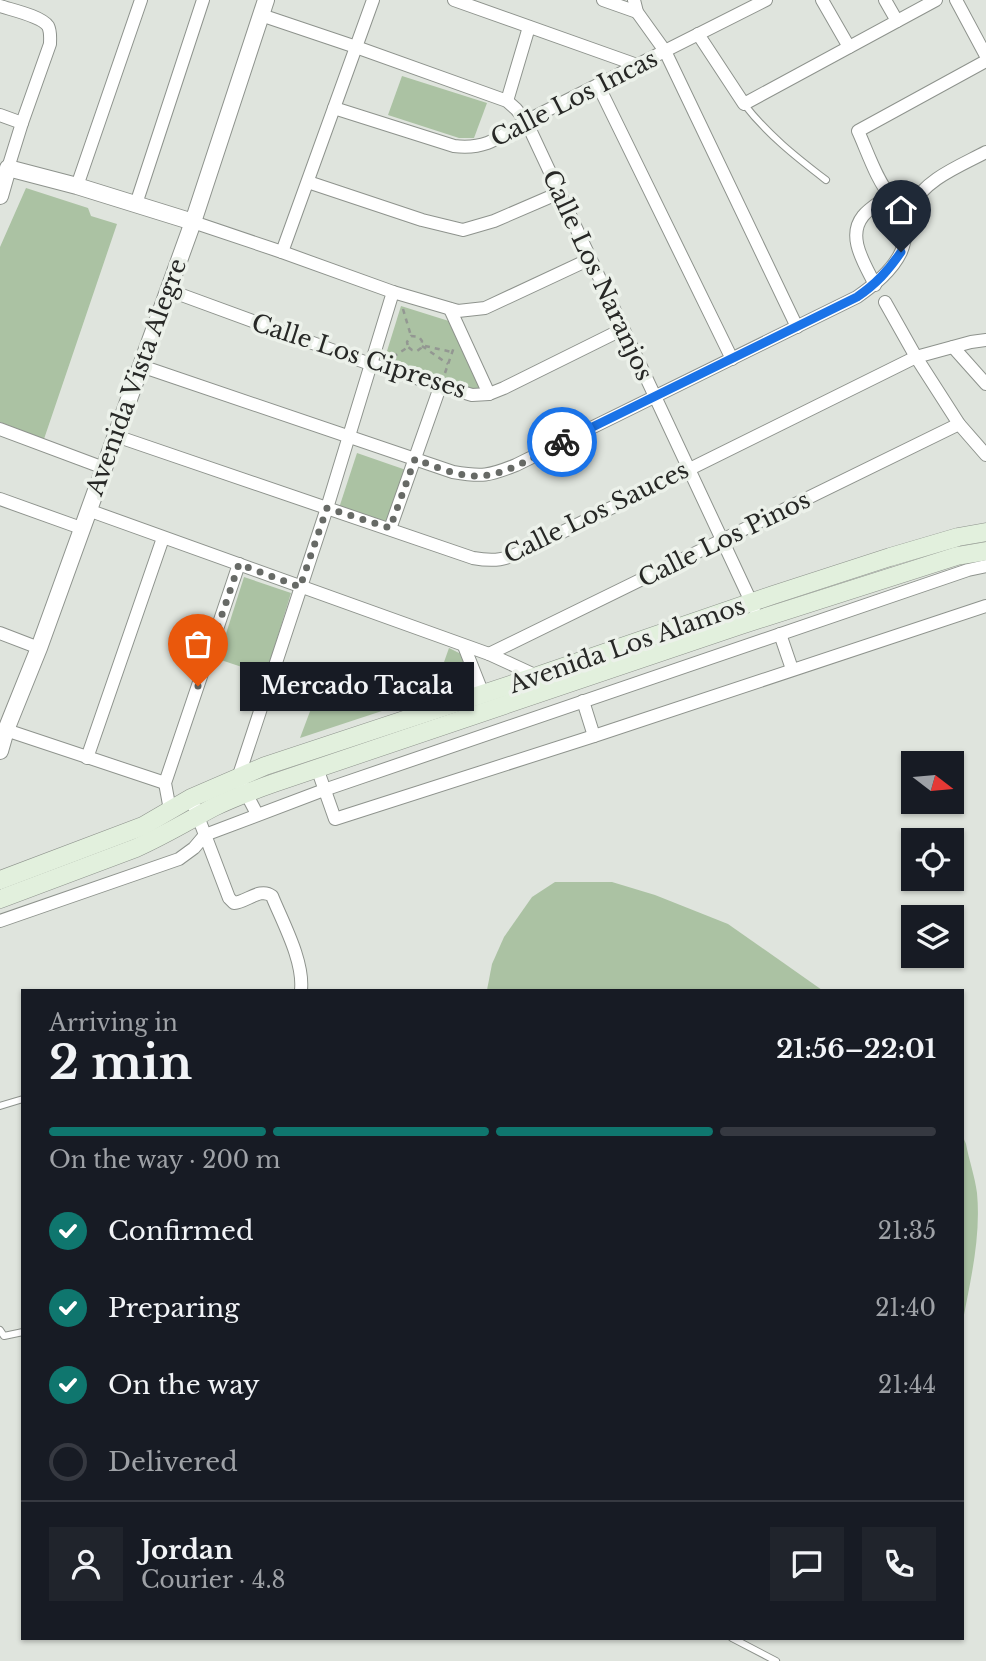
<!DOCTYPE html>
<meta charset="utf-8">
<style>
:root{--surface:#171b24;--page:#20242c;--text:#f1f3f6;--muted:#9ea1a6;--line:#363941;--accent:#0f766e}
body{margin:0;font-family:"Libre Baskerville",serif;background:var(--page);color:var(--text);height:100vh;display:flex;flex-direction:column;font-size:26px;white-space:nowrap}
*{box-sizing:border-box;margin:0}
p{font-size:23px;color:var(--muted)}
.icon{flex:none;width:38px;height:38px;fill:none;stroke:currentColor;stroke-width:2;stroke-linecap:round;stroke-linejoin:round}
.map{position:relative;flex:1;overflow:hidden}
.details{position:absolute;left:21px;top:989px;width:943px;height:651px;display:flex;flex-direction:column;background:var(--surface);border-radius:0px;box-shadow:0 2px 5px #0004}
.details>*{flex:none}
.needle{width:46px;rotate:106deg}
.fabs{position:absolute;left:901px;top:751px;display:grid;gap:14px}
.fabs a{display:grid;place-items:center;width:63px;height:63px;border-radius:0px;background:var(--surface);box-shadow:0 2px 5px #0004;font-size:35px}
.pin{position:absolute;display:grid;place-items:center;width:60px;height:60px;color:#fff;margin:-72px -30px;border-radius:50% 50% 50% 0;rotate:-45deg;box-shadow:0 0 7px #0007}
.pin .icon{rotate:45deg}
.courier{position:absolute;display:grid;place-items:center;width:70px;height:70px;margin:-35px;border:5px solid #1a73e8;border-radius:50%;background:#fff;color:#222;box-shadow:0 2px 9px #0007}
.bubble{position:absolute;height:49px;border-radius:0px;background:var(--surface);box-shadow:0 2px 5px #0004;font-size:23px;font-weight:800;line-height:49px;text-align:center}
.headline em{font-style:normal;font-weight:800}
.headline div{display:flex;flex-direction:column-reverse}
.headline{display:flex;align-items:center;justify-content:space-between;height:119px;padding:0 28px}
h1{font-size:46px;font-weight:800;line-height:52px}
.bar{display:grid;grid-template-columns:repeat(4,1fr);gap:10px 7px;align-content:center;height:84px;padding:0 28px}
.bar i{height:9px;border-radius:5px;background:var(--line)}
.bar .on{background:var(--accent)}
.bar p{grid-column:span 4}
.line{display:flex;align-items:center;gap:18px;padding:0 28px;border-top:2px solid var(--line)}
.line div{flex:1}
.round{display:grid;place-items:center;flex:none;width:74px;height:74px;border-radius:0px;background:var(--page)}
ol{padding:0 28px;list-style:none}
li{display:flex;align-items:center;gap:21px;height:77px}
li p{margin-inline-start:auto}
li .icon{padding:7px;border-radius:50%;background:var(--accent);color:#fff;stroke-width:4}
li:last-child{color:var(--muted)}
li i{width:38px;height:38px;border:4px solid var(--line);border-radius:50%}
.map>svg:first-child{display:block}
</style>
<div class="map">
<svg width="986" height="1661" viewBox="0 0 986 1661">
<rect width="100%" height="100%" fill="#dfe4dd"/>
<g fill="#abc2a3">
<path d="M 402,76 L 487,103 L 474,138 L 459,138 L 388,115 Z"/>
<path d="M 26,188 L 88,208 L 91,216 L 117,224 L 44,439 L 0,422 L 0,247 Z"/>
<path d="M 401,306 L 452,322 L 481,389 L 473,389 L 383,364 Z"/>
<path d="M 357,453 L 406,470 L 388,524 L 339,508 Z"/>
<path d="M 244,577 L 291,593 L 266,675 L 218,659 Z"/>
<path d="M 449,648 L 461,654 L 471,684 L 432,696 Z"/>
<path d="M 321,682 L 388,709 L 300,738 Z"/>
<path d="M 555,882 L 612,882 L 655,895 L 728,924 L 822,990 L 487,990 L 492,964 L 504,937 L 532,897 Z"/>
<path d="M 963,1137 L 966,1144 C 969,1160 975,1177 977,1193 C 981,1236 971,1278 963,1320 Z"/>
</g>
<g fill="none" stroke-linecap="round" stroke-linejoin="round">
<defs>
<g id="service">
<path d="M 744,104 C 767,134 796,157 826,180"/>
<path d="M 0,1106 L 23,1099"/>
<path d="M 0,1330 L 4,1336 L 23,1332"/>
<path d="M 732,1638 L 776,1661"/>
</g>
<g id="minor">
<path d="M 454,0 L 637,65"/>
<path d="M 603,0 L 637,12"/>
<path d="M 634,0 L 637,12 L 665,51 L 797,327"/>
<path d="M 822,0 L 849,47"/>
<path d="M 885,0 L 897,21"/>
<path d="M 956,0 L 986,56"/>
<path d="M 0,6 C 12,10 41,16 48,26 C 51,32 50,38 50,44 L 22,123 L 8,168"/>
<path d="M 261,15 L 356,47 L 507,101 L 516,109 L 526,121 L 754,608"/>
<path d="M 698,34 L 744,104 L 936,0"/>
<path d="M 598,85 L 732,359"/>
<path d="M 507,101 L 529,27"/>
<path d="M 334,108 L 454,146 C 486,150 500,137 526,121 L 766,0"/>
<path d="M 0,115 L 22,123"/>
<path d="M 308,182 L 422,220 L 463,230 L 494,221 L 559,193"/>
<path d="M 77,186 L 141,0"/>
<path d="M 136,204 L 203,0"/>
<path d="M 911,207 C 904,204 897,201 891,196 C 878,184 866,148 858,131 L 986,61"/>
<path d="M 193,222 L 282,252 L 393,292 L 458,311 L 485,308 L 590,259"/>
<path d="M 282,252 L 373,0"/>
<path d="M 875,285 C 865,264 846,237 863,216 C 869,208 881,202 889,195"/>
<path d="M 168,290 L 370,364 L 472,395 L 489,394 L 504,388 L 623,329"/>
<path d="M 885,302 L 916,357 L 959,424 L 986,455"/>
<path d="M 450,309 L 489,394"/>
<path d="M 953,347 L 986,384"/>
<path d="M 141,366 L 453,472 C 482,477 489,476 516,465 L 857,297 C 874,285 892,271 901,252 C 907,238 908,221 911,207 C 925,179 960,166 986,152"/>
<path d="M 0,429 L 104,468"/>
<path d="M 116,436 L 473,558 C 495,562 505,560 526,550 L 916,357 L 971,342 L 986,340"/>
<path d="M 0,499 L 81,528"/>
<path d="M 88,510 L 489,654 L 537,676"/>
<path d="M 390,529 L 440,387"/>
<path d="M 0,633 L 39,648"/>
<path d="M 780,634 L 792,669"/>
<path d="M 464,646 L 483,694"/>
<path d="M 489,654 L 959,424"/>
<path d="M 583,701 L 594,736"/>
<path d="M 0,732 L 6,730 L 165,783"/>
<path d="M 87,758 L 163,538"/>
<path d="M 317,768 L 335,819 L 594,736 L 986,606"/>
<path d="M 191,798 L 229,898 L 234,903 C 247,902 260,887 272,896 C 283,923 304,961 301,990"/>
<path d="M 170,810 L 165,783 L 239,564"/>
<path d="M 257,814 L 238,778 L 327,508 L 393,292"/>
<path d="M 0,921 L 179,859 L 194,848 L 205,835 L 324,790 L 968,570 L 986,566"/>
</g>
<g id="tertiary">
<path d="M 0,196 L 8,168 L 77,186 L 193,222"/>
<path d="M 0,751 L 6,730 L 39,648 L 193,222 L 266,0"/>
</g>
<g id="secondary">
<path d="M 0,880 L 143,826 L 191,798 L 265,766 L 537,676 L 773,595 L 890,557 L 958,537 L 986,532"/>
<path d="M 0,899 L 136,848 C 163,836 188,821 214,807 C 233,798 254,790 274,783 L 741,625 L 957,556 L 986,551"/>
</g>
</defs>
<use href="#service" stroke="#8e938d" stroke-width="8"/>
<use href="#minor" stroke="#8e938d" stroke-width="14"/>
<use href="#tertiary" stroke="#8e938d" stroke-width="18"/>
<use href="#secondary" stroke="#8e938d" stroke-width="19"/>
<g stroke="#939792" stroke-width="2.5" stroke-dasharray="5 5" stroke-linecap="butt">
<path d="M 403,309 L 411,336"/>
<path d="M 422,346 L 448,364"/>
<path d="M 425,346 L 452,352"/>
<path d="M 393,357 L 408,347 L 407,342 L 411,336 L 419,337 L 422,341 L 421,348 L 417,351 L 412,350 L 408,347"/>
<path d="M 445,373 L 454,347"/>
</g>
<use href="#service" stroke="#fff" stroke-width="6"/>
<use href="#minor" stroke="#fff" stroke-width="12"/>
<use href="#tertiary" stroke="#fff" stroke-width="16"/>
<use href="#secondary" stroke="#e2f0dd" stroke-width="18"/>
</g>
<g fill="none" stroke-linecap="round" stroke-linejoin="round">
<path stroke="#676a66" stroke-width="7" stroke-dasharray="0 12.6" d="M 198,686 L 239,564 L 300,587 L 327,508 L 390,528 L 415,459 C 434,466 458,477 480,476 C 509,474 537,455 562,442"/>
<path stroke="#1a73e8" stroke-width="9" d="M 562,442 L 857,297 C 876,284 888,271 901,252"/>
</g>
<g text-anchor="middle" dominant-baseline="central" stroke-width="7" stroke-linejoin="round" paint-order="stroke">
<g font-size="24" fill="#272826" stroke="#ecf1ea">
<text transform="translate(574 98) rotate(-27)">Calle Los Incas</text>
<text transform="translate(598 275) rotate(65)">Calle Los Naranjos</text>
<text transform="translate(359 356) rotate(18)">Calle Los Cipreses</text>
<text transform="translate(136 377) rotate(-70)">Avenida Vista Alegre</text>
<text transform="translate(596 512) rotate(-26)">Calle Los Sauces</text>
<text transform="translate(724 539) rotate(-26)">Calle Los Pinos</text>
<text transform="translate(627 645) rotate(-19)">Avenida Los Alamos</text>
</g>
</g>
</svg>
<div class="fabs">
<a><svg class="needle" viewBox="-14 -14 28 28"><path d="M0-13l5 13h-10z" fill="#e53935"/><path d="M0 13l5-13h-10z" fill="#9ea1a6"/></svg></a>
<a><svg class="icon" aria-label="locate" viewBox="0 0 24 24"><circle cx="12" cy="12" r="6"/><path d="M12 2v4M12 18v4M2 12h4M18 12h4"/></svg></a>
<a><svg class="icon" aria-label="layers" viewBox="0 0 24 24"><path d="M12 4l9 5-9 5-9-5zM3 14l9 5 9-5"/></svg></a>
</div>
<div class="pin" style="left:198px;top:686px;background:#ea580c"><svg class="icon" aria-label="bag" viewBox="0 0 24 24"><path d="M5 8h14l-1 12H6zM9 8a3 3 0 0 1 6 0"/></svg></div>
<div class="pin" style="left:901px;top:252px;background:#1f2937"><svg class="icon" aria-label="home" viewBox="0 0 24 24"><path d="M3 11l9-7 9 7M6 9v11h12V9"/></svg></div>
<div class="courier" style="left:562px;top:442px"><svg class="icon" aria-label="bike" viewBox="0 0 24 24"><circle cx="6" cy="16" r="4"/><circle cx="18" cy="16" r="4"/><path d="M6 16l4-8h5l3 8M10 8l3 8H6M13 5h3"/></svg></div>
<div class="bubble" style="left:240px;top:662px;width:234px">Mercado Tacala</div>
<section class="details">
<div class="headline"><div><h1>2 min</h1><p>Arriving in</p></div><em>21:56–22:01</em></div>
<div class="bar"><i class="on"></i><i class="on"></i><i class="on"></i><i></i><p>On the way · 200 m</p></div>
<ol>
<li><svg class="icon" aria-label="check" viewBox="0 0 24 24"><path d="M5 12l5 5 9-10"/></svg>Confirmed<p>21:35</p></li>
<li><svg class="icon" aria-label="check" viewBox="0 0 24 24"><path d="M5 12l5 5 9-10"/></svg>Preparing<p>21:40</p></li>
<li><svg class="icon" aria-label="check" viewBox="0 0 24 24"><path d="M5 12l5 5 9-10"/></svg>On the way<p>21:44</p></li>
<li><i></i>Delivered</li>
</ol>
<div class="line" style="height:126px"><a class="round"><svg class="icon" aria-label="person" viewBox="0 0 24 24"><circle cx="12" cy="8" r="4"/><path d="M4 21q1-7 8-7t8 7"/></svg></a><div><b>Jordan</b><p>Courier · 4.8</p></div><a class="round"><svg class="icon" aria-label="chat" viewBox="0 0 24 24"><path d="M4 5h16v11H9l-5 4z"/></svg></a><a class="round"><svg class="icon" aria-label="phone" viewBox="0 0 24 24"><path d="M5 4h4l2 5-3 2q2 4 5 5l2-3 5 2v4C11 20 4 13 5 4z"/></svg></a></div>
</section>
</div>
